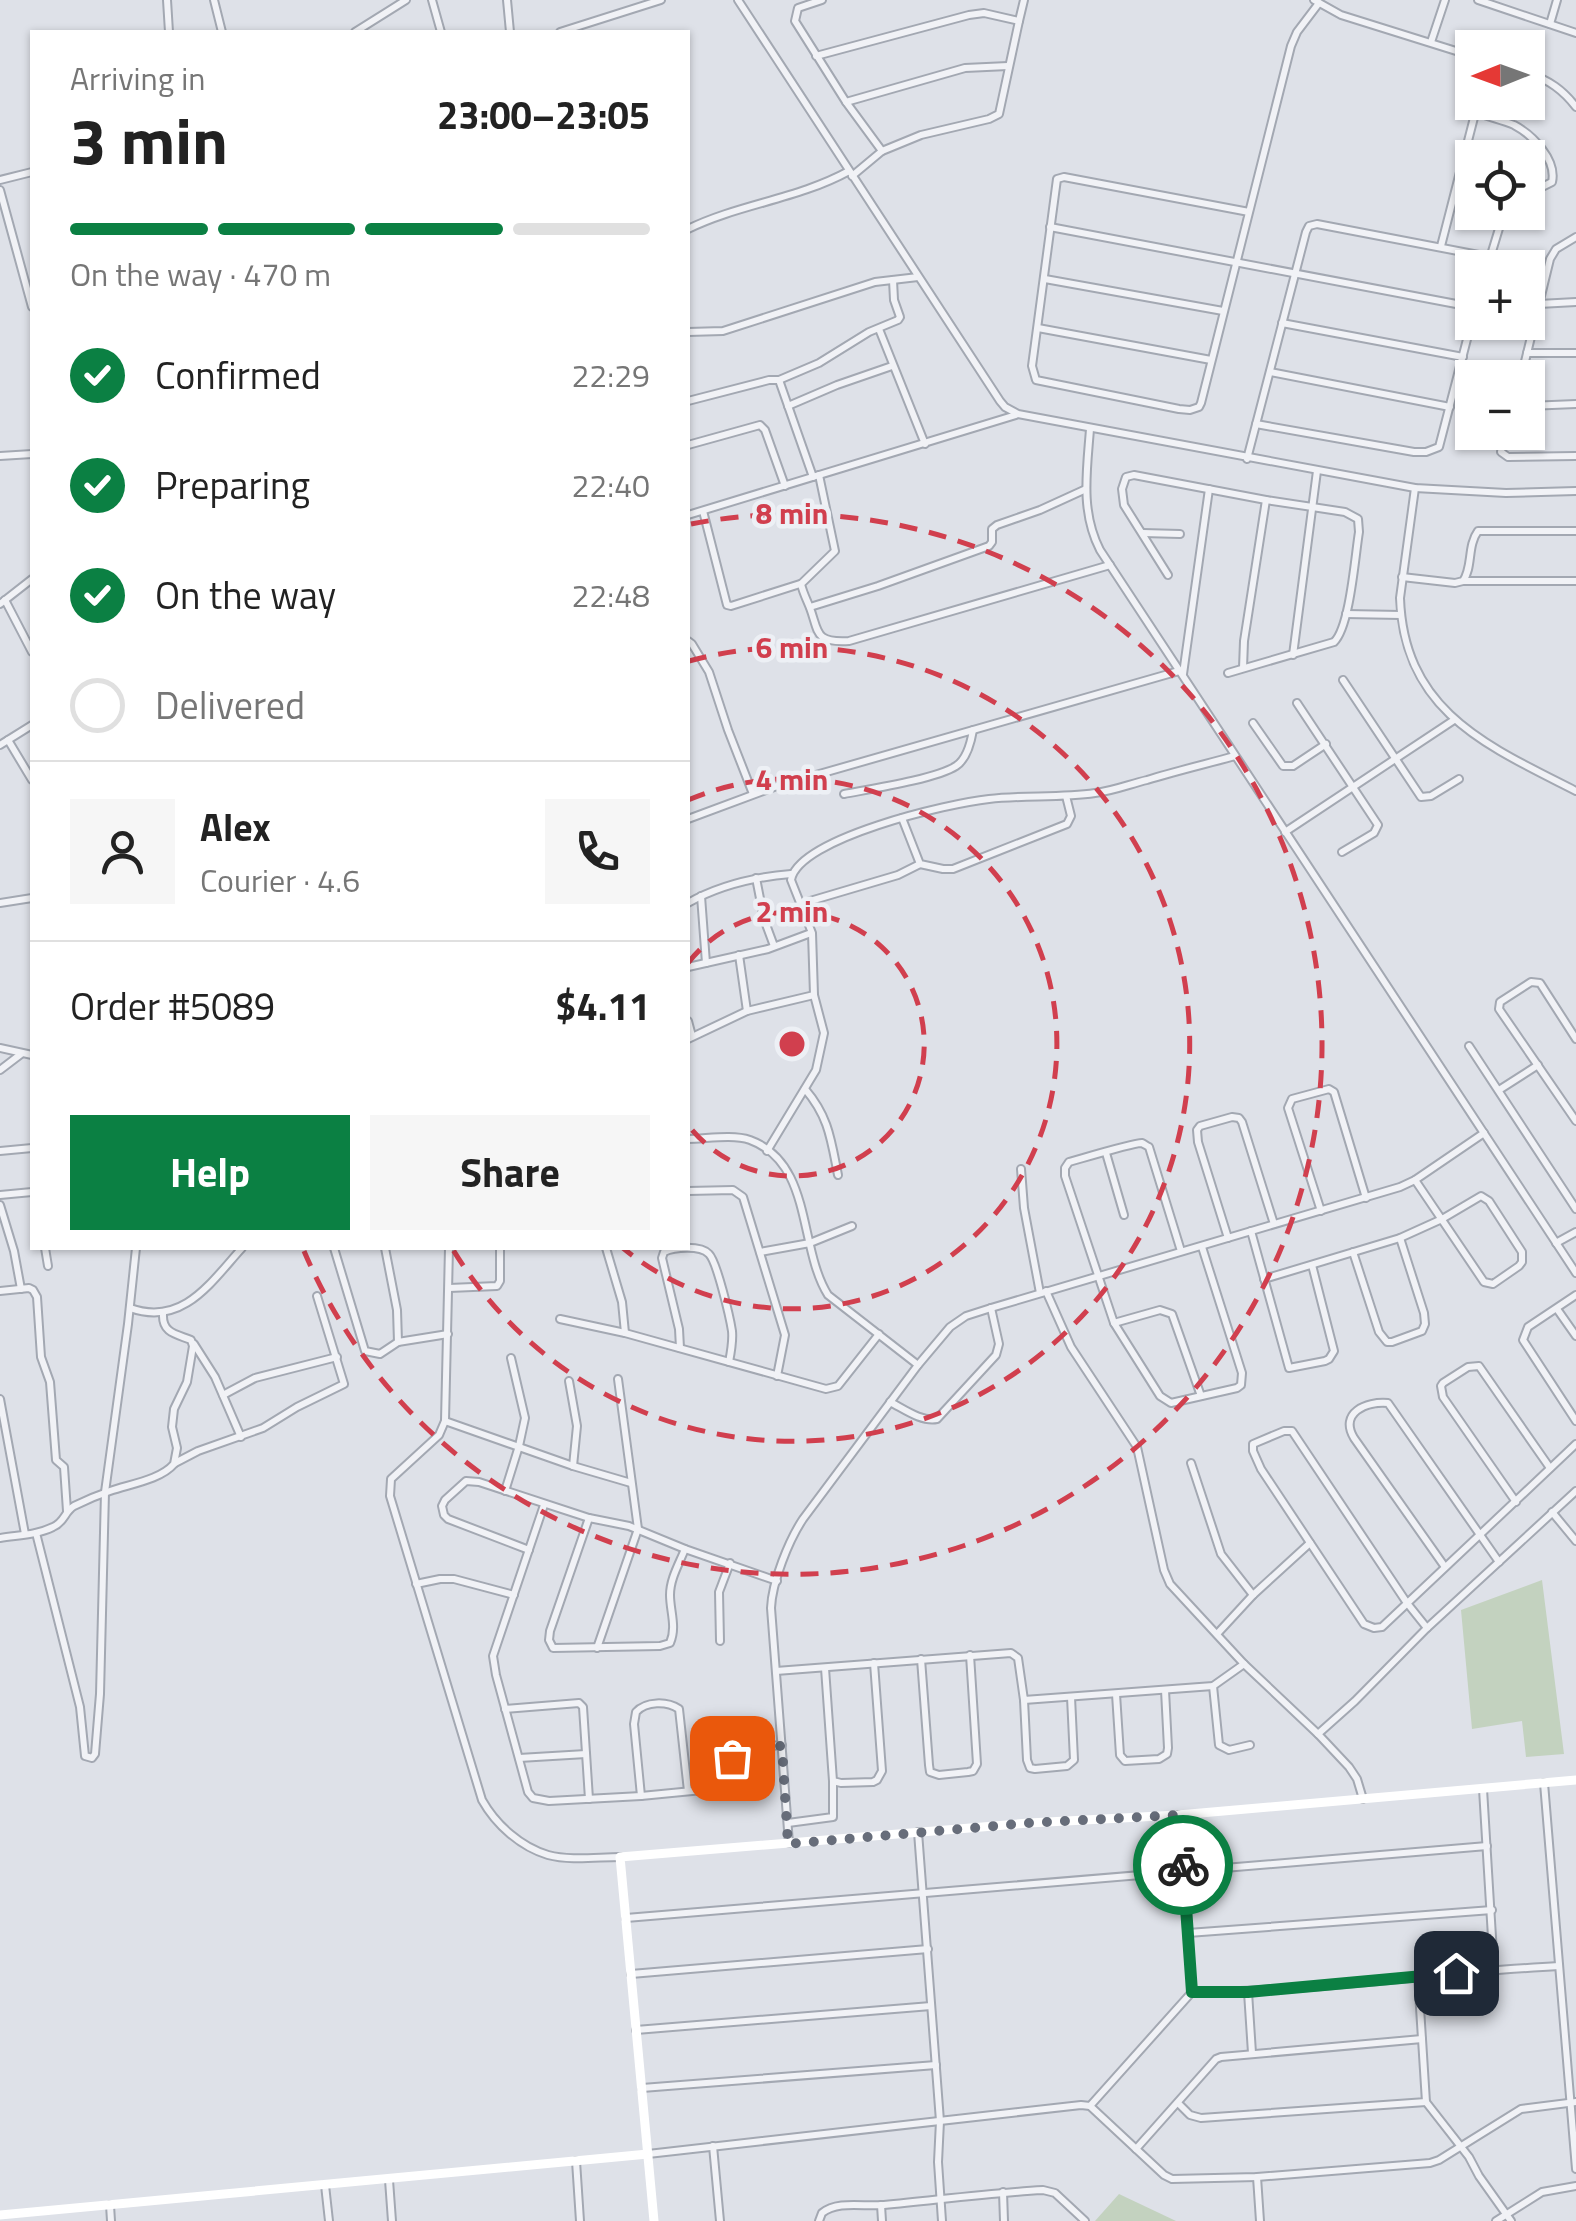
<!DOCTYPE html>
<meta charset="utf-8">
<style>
:root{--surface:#fff;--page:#f6f6f6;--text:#222;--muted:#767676;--line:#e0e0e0;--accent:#0b8043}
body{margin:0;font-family:"Titillium Web",sans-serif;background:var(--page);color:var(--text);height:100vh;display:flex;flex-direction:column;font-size:38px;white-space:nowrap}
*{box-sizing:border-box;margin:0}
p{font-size:32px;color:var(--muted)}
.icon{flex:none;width:55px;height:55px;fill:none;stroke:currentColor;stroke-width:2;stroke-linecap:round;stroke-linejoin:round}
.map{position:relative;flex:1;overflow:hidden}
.sheet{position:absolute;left:30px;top:30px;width:660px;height:1220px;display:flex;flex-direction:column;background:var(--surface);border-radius:0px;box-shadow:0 2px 8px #0004}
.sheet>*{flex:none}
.needle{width:65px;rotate:269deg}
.fabs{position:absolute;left:1455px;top:30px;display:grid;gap:20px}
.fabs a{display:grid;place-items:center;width:90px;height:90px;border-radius:0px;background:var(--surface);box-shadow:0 2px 8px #0004;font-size:50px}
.pin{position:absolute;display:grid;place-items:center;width:85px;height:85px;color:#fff;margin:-42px;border-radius:20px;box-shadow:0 5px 15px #0006}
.courier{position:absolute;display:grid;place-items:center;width:100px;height:100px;margin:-50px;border:8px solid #0b8043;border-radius:50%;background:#fff;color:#222;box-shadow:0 2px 12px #0007}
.summary em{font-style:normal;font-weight:700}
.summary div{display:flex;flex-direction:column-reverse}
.summary{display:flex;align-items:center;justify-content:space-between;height:170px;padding:0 40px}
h1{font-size:65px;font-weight:700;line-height:75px}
.bar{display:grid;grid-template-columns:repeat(4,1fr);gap:15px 10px;align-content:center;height:120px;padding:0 40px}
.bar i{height:12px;border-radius:8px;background:var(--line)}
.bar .current{background:var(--accent)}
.bar p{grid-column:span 4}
.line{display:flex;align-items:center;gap:25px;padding:0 40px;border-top:2px solid var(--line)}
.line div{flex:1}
.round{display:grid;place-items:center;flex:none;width:105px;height:105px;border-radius:0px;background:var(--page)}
ol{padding:0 40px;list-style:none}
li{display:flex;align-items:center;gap:30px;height:110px}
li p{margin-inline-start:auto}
li .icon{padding:10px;border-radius:50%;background:var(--accent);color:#fff;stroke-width:4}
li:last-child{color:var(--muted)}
li i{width:55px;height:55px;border:5px solid var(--line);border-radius:50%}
.cta{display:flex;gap:20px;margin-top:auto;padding:20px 40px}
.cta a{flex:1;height:115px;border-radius:0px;background:var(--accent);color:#fff;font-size:40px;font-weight:700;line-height:115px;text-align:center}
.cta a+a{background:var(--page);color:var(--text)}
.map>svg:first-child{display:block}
</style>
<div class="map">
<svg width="1576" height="2221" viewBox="0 0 1576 2221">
<rect width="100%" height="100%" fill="#dee1e8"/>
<g fill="#c3d2bf">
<path d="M 1542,1580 L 1564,1754 L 1526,1757 L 1522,1721 L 1472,1729 L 1461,1610 Z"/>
<path d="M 1119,2194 L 1176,2221 L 1095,2221 Z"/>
</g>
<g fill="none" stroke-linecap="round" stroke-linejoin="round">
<defs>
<g id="street">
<path d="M 167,0 L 169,32"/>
<path d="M 214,0 L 222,32"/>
<path d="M 432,0 L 441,32"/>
<path d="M 507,0 L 510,32"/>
<path d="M 738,0 L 1000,401 L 1005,407 L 1018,414 L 1415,488 L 1506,493 L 1576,491"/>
<path d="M 822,0 L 798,8 L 795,21 L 846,102 L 882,151 L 852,176"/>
<path d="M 1314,0 L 1341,15 L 1472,56"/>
<path d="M 1478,0 L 1576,33"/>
<path d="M 1550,24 L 1557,0"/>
<path d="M 355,32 L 406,0"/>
<path d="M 560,32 L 661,0"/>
<path d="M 1431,42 L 1445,0"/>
<path d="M 816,56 L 969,15 L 984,13 L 1019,21 L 1024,0"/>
<path d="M 1528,73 C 1549,80 1563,90 1576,107"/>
<path d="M 846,102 L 965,68 L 1008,66"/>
<path d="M 1476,112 C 1488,117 1502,120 1514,125 C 1533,135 1557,160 1552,182 L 1528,194"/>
<path d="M 882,151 L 921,135 L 989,119 L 999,114 L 1019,21"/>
<path d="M 0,180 L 32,172"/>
<path d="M 0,190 L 32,307"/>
<path d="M 1249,212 L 1064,177 L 1057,179 L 1032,366 L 1036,380 L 1179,409 L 1190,410 L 1199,407 L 1201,403 L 1291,46 L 1297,32 L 1319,3"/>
<path d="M 1050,227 L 1472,307"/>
<path d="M 688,229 C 739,204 798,199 849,171"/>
<path d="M 1441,246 L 1478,102"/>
<path d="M 1487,268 L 1504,212"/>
<path d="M 1045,279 L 1223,311"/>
<path d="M 1539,304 L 1576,302"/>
<path d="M 1282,323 L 1463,357"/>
<path d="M 1038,328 L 1211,360"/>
<path d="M 879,329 L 925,444"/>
<path d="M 688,332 L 723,331 L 875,282 L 918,277"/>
<path d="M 1527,353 L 1576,353"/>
<path d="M 1270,372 L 1450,407"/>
<path d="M 1521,378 L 1550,259 L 1556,249 L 1576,237"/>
<path d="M 779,380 L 819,363 L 869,332 L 898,320 L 900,317 L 894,300 L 893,280"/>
<path d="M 688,401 L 769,380 L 779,380 L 813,477"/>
<path d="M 788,406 L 837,385 L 892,366"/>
<path d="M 1528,406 L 1576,404"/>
<path d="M 1256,424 L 1414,452 L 1426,452 L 1439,447 L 1472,320"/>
<path d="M 1090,429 C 1087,470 1080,511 1100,550 L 1576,1273"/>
<path d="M 1504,432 L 1501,452 L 1508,457 L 1576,456"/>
<path d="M 688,445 L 760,425 L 765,430 L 785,486"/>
<path d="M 0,456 L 32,454"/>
<path d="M 1247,459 L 1306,232 L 1309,226 L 1317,224 L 1489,257"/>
<path d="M 819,475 L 835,551 L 801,584 C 803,593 807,600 810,608 C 819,632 814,643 849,641 L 1110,565"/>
<path d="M 1415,488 L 1400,598 C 1404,712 1488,746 1576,791"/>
<path d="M 703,511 L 727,605 L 731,606 L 800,584"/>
<path d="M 688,515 L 1016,415"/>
<path d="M 1143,533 L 1180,534"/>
<path d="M 1168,575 L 1124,505 L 1122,489 L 1126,477 L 1134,475 L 1266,500 L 1345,512 L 1358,519 L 1359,532 C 1355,556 1350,627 1334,642 L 1228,673"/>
<path d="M 1402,577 L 1455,583 L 1463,581 C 1473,567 1467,546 1478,531 L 1576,531"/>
<path d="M 1464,581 L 1576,581"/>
<path d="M 5,600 L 32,652"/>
<path d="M 0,604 L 32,579"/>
<path d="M 810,607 L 878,586 L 989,546 L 992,542 L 992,529 L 997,525 L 1040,510 L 1086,489"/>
<path d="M 1346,614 L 1401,615"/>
<path d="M 688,641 L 692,644 L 709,672 L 728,730 L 753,794"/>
<path d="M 1293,655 L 1317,471"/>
<path d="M 1243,668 L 1244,641 L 1266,500"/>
<path d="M 1183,674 L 1209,489"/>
<path d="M 1343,680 L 1421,797 L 1431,796 L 1459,779"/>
<path d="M 1297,703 L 1378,825 L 1374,833 L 1342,852"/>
<path d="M 1253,723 L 1283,766 L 1293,766 L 1326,744"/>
<path d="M 8,740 L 32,780"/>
<path d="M 0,745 L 32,725"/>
<path d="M 844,794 C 870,789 936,779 956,766 C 967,759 971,742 973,730"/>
<path d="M 902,818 L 920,864 L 943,869 L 953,869 L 1067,824 L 1071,816 L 1066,796"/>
<path d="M 688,819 L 774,787 L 1179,671"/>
<path d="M 1285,832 L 1454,720"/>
<path d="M 756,878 L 764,919 L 774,946"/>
<path d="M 701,896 L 706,963"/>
<path d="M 0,903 L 32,898"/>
<path d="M 688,903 C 720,885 754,877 791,874"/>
<path d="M 800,904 L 898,875 L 920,864"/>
<path d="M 739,955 L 747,1011"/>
<path d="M 688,967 L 768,949 L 811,933"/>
<path d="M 688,1021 L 692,1036"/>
<path d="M 688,1039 L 747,1011 L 814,995"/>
<path d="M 1576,1039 L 1540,983 L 1531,982 L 1500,1002 L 1499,1009 L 1576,1121"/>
<path d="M 1469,1046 L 1576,1209"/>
<path d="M 0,1048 L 32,1055"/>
<path d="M 0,1070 L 21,1054"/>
<path d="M 805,1089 C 829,1117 831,1140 838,1175"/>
<path d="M 1499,1090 L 1538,1065"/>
<path d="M 688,1139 C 706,1139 732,1134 750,1140 C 813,1163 798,1247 828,1295 L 918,1365"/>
<path d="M 0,1151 L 32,1148"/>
<path d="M 767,1151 L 816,1070 L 824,1033 L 814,995 L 812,933 L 791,880 C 798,838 950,803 989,799 C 1024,795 1060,798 1095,793 C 1113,791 1130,784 1147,780 C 1176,771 1206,764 1235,756"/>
<path d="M 1106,1153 L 1124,1215"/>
<path d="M 1021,1169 L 1024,1208 L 1040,1293"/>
<path d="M 688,1191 L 733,1190 L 743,1197 L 785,1335 L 777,1376"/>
<path d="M 0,1195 L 32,1192"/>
<path d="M 0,1205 L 14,1251 L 21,1289"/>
<path d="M 1321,1211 L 1288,1108 L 1292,1099 L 1329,1089 L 1334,1092 L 1366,1198"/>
<path d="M 1251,1231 L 1289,1368 L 1325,1361 L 1329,1359 L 1334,1351 L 1312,1265"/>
<path d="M 1228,1238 L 1198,1142 L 1197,1130 L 1200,1126 L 1232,1117 L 1239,1118 L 1242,1122 L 1274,1224"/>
<path d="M 1556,1243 L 1576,1232"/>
<path d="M 45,1248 L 48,1266"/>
<path d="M 334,1248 L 365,1351 L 380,1354 L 398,1342 L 448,1334"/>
<path d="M 385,1248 L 397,1310 L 398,1342"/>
<path d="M 449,1248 L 445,1421 L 439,1435 L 391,1479 L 390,1496 L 482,1800 C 496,1825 521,1847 548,1855 C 570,1861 598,1857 620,1857"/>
<path d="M 606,1248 L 622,1302 L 625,1333"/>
<path d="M 1181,1251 L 1149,1147 C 1147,1146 1144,1144 1142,1143 C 1136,1142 1080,1159 1069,1162 L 1065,1168 L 1065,1176 L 1114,1323 L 1160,1396 L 1171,1403 L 1237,1388 L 1241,1385 L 1242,1373 L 1202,1247"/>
<path d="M 760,1252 L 810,1243 L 852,1226"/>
<path d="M 1353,1252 L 1379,1332 L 1387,1342 L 1392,1342 L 1422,1331 L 1425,1324 L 1424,1313 L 1400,1238"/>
<path d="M 1264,1279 L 1400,1238 L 1442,1219 L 1481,1196 L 1489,1201 L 1522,1252 L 1522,1262 L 1519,1266 L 1493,1284 L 1484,1282 L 1482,1279 L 1415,1180"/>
<path d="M 449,1288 L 497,1286 L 500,1281 L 500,1248"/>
<path d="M 0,1291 L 29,1288 L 33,1290 L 37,1297 L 41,1357 L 50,1382 L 56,1460 L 64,1467 L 67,1511"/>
<path d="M 1046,1291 L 1071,1347 L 1137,1447 L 1164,1570 L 1170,1584 L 1244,1664 L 1318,1734 L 1349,1767 L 1357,1779 L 1363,1799"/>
<path d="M 1576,1295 L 1528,1327 L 1523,1340 L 1576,1421"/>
<path d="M 130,1308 C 183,1327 211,1282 242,1248"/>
<path d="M 1557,1309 L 1576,1336"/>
<path d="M 560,1319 L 625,1333 L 826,1389 L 838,1386 L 879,1334"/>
<path d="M 1114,1323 L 1160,1310 L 1172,1314 L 1201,1396"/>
<path d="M 194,1344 L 215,1377 L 241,1437"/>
<path d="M 680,1348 L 679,1329 L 662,1258 L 664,1252 C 674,1247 701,1245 709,1254 C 717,1262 730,1318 732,1331 C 733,1341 731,1352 729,1362"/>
<path d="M 569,1381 L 577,1426 L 573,1466"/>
<path d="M 223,1395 L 255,1378 L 337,1357"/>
<path d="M 0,1399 L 25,1534"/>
<path d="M 890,1402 C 904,1409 921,1422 937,1419 L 996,1355 L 999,1344 L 991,1308"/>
<path d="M 445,1421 L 573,1466 L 631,1483"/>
<path d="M 175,1463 L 198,1451 L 263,1428 L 297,1407 L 344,1384 L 317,1296"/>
<path d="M 1191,1463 L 1221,1554 L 1253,1595"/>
<path d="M 505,1491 L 519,1446 L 525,1418 L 511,1358"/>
<path d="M 1516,1502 L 1443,1397 L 1441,1386 L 1443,1383 L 1468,1367 L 1479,1366 L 1550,1468"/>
<path d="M 544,1505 L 493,1656 L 496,1675 L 528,1792 L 533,1798 L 549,1801 L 641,1796 L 723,1788 L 730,1787 C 738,1775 727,1760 736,1749 L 782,1745"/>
<path d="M 1552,1512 L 1576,1541"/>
<path d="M 589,1518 L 550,1631 L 549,1640 L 553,1648 L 660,1646 L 670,1643 C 677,1627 670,1611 670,1595 C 670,1579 679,1564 685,1549"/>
<path d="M 36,1533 L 80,1707 L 85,1756 L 92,1758 L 95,1754 L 100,1694 L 105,1492 L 128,1324 L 136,1248"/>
<path d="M 0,1538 C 18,1535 37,1535 53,1527 C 65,1522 64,1512 74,1506 C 86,1500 98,1495 110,1491 C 130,1484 160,1480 174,1464 L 177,1448 L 172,1427 L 174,1409 L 187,1382 L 193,1346 L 191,1340 C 176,1334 162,1333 163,1314"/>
<path d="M 529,1550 L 448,1519 L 444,1515 L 442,1506 L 445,1500 L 466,1481 L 479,1482 L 589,1518 L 629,1526 L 685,1549 L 777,1581"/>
<path d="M 1445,1567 L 1354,1438 C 1339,1413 1366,1401 1388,1403 L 1499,1562"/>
<path d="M 416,1584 L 440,1579 L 454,1579 L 514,1595"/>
<path d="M 1427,1628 L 1407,1603 L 1292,1431 L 1284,1431 L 1253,1444 L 1253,1451 L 1261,1469 L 1364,1624 L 1374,1628 L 1382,1627 L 1576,1444"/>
<path d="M 1217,1634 L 1253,1595 L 1310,1543"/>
<path d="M 720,1641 L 719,1592 L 730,1563"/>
<path d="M 597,1648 L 638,1529 L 618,1379"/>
<path d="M 921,1659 L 929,1765 L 930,1772 L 939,1775 L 968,1772 L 973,1771 L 977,1764 L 970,1655"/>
<path d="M 825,1668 L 833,1781 L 841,1783 L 873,1782 L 877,1780 L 882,1771 L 874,1663"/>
<path d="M 776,1671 L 1011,1653 L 1018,1658 L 1024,1700 L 1213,1686 L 1244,1664"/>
<path d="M 1213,1686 L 1219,1745 L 1229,1750 L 1250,1745"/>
<path d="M 1116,1694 L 1120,1755 L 1125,1761 L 1159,1759 L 1167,1754 L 1168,1748 L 1165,1690"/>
<path d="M 1024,1700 L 1027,1760 L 1030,1768 L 1035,1769 L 1067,1766 L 1074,1760 L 1071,1697"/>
<path d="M 505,1709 L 579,1703 L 583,1707 L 589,1799"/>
<path d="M 1318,1734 L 1355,1701 L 1427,1628 L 1576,1491"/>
<path d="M 519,1758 L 586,1754"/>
<path d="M 1544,1783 L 1576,2169"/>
<path d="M 1483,1789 L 1494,1970"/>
<path d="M 641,1796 L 634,1724 L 636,1712 C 646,1701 667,1701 679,1709 L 688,1791"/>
<path d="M 788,1823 L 833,1817 L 833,1781"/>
<path d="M 918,1832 L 940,2121 L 938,2162 L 942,2221"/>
<path d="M 789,1843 L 771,1608 C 772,1582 789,1540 803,1519 L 918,1365 L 950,1327 L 966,1316 L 991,1308 L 1400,1187 L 1415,1180 L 1484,1133"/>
<path d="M 626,1918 L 1487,1846"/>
<path d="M 1188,1933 L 1492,1910"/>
<path d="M 631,1974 L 928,1949"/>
<path d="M 1192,1992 C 1314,1992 1436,1972 1559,1966"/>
<path d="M 1248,1992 L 1252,2053"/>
<path d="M 636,2030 L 931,2006"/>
<path d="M 642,2088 L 936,2065"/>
<path d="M 1426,2102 L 1469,2157 L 1479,2176 L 1511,2221"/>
<path d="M 1178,2103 L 1190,2115 L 1201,2118 L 1426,2102 L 1418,1976"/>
<path d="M 1090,2106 L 1192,1992 L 1178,1815"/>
<path d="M 713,2146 L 720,2221"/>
<path d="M 1136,2149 L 1216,2059 L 1221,2057 L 1422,2039"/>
<path d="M 648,2154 L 1081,2105 L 1090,2106 L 1164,2175 L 1172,2179 L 1257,2177 L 1430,2163 L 1439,2160 L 1521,2109 L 1576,2102"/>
<path d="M 576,2161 L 580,2221"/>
<path d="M 1257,2177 L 1260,2221"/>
<path d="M 389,2180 L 392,2221"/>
<path d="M 325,2185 L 329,2221"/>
<path d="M 1003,2192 L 1004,2221"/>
<path d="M 110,2205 L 111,2221"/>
<path d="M 881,2205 L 882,2221"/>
<path d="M 819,2221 L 822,2213 C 838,2200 864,2207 884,2205 C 937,2200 990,2193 1043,2190 L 1055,2193 L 1085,2221"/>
<path d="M 1496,2221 L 1542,2192 L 1576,2186"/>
</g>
</defs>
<use href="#street" stroke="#a3a8b2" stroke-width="10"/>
<use href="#street" stroke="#f1f2f6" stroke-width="6"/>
<g stroke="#fff" stroke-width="9">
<path d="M 0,2215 L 648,2154"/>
<path d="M 654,2221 L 620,1857 L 1029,1823 L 1178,1815 L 1576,1780"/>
</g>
</g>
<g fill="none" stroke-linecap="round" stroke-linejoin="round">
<path stroke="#676d7a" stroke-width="10" stroke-dasharray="0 18" d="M 732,1758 L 733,1753 L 742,1747 L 782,1746 L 788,1844 L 1029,1823 L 1178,1815 L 1183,1865"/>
<path stroke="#0b8043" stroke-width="12" d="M 1183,1865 L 1192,1992 L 1248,1992 L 1456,1973"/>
</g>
<g fill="none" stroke="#d13f4e" stroke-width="5" stroke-dasharray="18 12">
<path d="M688 963A132 132 0 1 1 688 1125"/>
<path d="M688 800A265 265 0 1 1 623 1248"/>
<path d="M689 661A397 397 0 1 1 452 1248"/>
<path d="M691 524A530 530 0 1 1 304 1251"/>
</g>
<circle cx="792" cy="1044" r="15" fill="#d13f4e" stroke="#edf0f5" stroke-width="5"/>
<g font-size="30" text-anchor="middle" font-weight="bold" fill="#d13f4e" stroke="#edf0f5" stroke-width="9" stroke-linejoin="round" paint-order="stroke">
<text x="792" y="524">8 min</text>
<text x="792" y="658">6 min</text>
<text x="792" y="790">4 min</text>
<text x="792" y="922">2 min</text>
</g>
</svg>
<div class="fabs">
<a><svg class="needle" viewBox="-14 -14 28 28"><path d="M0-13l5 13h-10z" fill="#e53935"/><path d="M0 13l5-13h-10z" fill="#767676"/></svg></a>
<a><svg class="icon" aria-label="locate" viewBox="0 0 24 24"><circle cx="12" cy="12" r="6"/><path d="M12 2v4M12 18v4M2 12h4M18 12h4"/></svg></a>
<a>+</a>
<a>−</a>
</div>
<div class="pin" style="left:732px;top:1758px;background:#ea580c"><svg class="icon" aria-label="bag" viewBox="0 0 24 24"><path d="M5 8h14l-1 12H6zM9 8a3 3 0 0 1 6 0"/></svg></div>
<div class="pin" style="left:1456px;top:1973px;background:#1f2937"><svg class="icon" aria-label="home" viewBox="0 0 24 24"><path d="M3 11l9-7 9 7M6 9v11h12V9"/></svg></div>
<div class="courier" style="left:1183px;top:1865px"><svg class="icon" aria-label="bike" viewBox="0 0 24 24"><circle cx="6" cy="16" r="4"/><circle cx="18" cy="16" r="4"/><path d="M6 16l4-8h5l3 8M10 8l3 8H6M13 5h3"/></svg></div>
<section class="sheet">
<div class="summary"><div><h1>3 min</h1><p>Arriving in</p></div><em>23:00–23:05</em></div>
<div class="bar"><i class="current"></i><i class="current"></i><i class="current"></i><i></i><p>On the way · 470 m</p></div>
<ol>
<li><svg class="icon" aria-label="check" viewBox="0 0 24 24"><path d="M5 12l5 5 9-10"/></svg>Confirmed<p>22:29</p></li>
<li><svg class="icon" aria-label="check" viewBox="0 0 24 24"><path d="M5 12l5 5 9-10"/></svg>Preparing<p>22:40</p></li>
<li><svg class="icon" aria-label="check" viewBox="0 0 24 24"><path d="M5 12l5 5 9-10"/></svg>On the way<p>22:48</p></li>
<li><i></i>Delivered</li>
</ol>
<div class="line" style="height:180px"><a class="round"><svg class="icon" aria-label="person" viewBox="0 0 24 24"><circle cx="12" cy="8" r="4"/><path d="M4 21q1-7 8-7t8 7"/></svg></a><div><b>Alex</b><p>Courier · 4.6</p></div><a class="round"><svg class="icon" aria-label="phone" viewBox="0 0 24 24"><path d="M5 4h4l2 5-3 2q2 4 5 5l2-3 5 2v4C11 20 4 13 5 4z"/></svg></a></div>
<div class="line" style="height:130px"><div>Order #5089</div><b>$4.11</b></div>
<div class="cta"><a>Help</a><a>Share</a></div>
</section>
</div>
